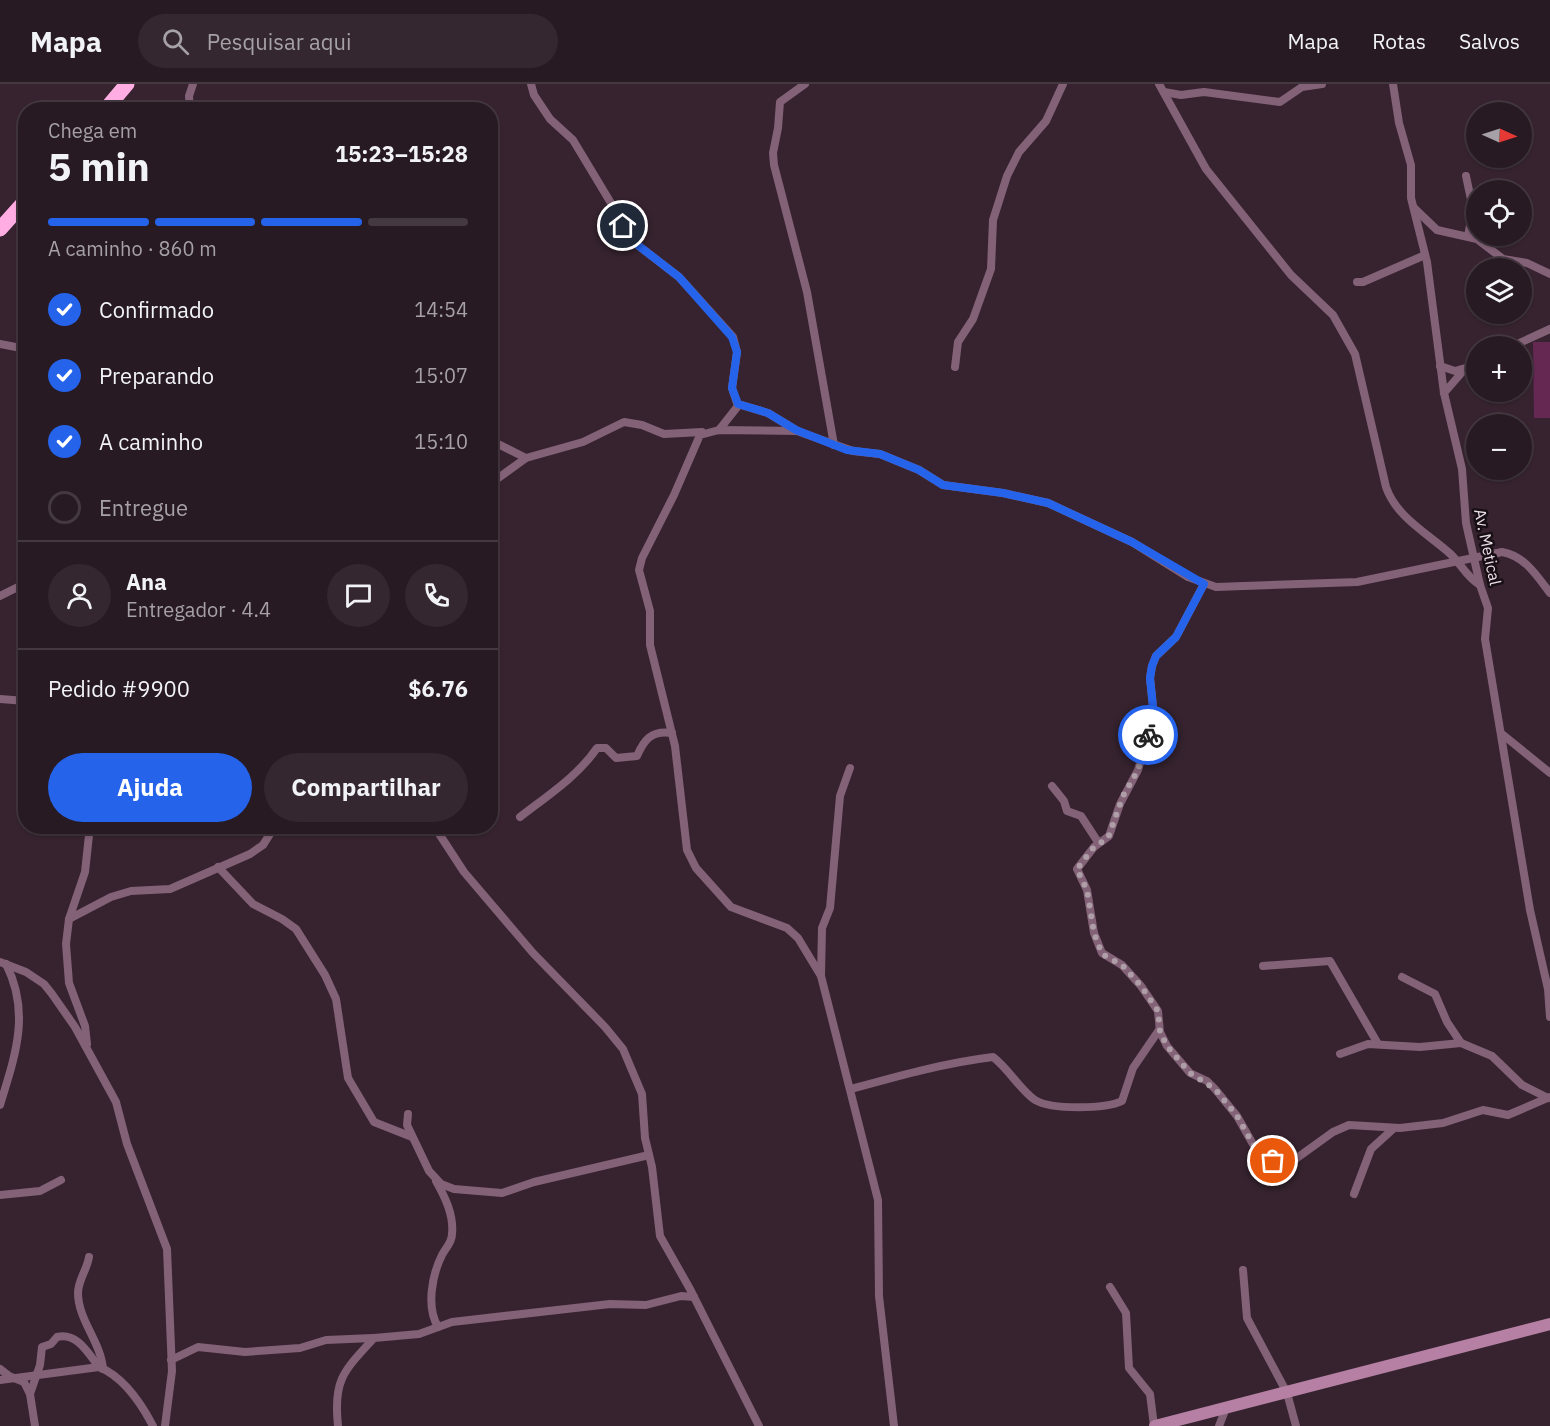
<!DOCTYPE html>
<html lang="pt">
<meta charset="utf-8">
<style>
:root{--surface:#281a23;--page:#342730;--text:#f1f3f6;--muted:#a5a1a6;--line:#443841;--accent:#2563eb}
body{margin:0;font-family:"IBM Plex Sans",sans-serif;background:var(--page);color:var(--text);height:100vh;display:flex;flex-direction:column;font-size:22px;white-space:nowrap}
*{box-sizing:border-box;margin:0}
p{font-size:20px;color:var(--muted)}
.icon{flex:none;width:33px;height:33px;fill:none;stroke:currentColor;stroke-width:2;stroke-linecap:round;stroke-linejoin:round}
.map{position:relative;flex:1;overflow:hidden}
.details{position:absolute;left:18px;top:18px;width:480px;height:732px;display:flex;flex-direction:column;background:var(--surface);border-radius:24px;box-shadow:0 2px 4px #0004,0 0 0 2px var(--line)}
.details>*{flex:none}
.needle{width:39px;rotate:93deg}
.tools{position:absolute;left:1466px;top:18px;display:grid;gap:12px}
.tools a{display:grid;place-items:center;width:66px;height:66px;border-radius:50%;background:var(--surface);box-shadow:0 2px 4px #0004,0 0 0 2px var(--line);font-size:30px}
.pin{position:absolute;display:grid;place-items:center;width:51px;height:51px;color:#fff;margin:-26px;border:3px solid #fff;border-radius:50%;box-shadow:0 2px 6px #0007}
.courier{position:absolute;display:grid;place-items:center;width:60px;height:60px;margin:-30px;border:4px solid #2563eb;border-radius:50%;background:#fff;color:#222;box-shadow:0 2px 8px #0007}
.head em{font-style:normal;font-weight:700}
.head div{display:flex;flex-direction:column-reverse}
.head{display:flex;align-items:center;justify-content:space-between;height:102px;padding:0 30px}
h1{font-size:39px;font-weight:700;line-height:45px}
.bar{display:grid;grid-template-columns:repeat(4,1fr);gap:9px 6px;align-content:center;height:72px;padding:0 30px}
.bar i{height:8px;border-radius:4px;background:var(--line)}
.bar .on{background:var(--accent)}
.bar p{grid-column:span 4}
.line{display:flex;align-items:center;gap:15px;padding:0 30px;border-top:2px solid var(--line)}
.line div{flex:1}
.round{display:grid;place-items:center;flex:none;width:63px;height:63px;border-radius:32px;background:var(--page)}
ol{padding:0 30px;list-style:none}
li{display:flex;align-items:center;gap:18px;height:66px}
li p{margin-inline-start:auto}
li .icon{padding:6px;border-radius:50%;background:var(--accent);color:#fff;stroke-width:4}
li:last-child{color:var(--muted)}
li i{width:33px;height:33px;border:3px solid var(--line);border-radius:50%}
.cta{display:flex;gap:12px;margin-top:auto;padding:12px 30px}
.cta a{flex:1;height:69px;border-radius:36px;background:var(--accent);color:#fff;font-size:24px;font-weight:700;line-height:69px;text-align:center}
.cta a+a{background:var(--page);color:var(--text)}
header{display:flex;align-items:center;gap:36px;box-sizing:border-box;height:84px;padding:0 30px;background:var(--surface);border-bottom:2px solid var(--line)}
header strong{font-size:28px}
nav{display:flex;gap:33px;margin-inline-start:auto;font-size:21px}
.search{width:420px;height:54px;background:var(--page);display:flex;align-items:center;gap:15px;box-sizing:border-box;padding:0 21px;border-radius:33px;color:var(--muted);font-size:22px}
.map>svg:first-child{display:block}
</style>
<header>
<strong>Mapa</strong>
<div class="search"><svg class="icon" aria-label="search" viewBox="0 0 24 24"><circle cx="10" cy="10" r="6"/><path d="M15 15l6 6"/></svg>Pesquisar aqui</div>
<nav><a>Mapa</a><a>Rotas</a><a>Salvos</a></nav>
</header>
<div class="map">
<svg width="1550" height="1342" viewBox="0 0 1550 1342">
<rect width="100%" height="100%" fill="#36232f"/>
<path fill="#642853" d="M 1533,258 L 1550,258 L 1550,334 L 1534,334 Z"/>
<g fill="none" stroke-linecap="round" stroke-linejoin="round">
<g stroke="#836177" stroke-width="8">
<path d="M 531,0 L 534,11 L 550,35 L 573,56 L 635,159 L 679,193 L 733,253 L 737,268 L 732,304 L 738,322 L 719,346"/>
<path d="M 805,0 L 780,18 L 778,44 L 773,69 L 774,81 L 807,208 L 834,361"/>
<path d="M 1159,0 L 1206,85 L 1291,191 L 1333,231 L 1355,270 L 1386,403 C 1396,432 1425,448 1447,467 C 1460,477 1465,492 1480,501"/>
<path d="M 1393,0 L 1399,39 L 1411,81 L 1411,114 L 1427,178 L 1444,309 L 1462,385 L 1466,439 L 1480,501 L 1488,524 L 1485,555 L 1530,826 L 1548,905 L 1550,933"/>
<path d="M 1164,8 L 1181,11 L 1204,8 L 1280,18 L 1302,3 L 1322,0"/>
<path d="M 190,26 L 189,12 L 193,0"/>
<path d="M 1466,92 L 1473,125 L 1468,152"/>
<path d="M 1414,124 L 1437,146 L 1477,155 L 1503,175 L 1527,179 L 1550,190"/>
<path d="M 1357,198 L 1363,198 L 1425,171"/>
<path d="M 0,260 L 26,265"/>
<path d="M 1513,262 L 1550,245"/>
<path d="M 1440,282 L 1455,287 L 1476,281"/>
<path d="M 955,283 L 958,258 L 973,235 L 991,185 L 993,136 L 1007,92 L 1019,68 L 1046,37 L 1063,0"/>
<path d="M 1444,309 L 1464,286"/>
<path d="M 738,320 L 768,329 L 796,346"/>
<path d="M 490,356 L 526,374"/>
<path d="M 490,400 L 526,374 L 583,358 L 624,338 L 642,341 L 664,350 L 702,348"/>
<path d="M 1204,500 L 1176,553 L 1156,572 L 1152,582 L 1150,594 L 1153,623 L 1149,649 L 1138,686 L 1120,720 L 1109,752 L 1094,763 L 1077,785 L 1087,806 L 1094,849 L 1102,869 L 1122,881 L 1141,902 L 1158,927 L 1160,948 L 1167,962 L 1190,989 L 1207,997 L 1215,1005 L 1237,1032 L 1254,1062 L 1273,1078 L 1290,1079 L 1333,1048 L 1349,1041 L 1400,1044 L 1443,1039 L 1483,1026 L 1508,1031 L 1550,1013"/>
<path d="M 0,512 L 26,499"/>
<path d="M 0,615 L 26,617"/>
<path d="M 1502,650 L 1550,689"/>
<path d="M 1052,702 L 1064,717 L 1067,727 L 1081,732 L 1098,758"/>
<path d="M 520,733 C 547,712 578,692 597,664 L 606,664 L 616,674 L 637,672 C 644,656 651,646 672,649"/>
<path d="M 434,742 L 464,788 L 533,869 L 605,943 L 623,965 L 642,1010 L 645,1054 L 652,1083 L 660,1152 L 690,1205 L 759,1342"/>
<path d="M 218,783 L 253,820 L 282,835 L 296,845 L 325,891 L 336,915 L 348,994 L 374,1038 L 412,1053"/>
<path d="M 69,835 L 111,813 L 131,807 L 170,805 L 250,770 L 263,761 L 275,742"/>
<path d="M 0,878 L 26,888 L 44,900 L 52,910 L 75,943 L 116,1018 L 127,1060 L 167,1165 L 172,1287 L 165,1342"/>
<path d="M 1263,882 L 1330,877 L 1378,960"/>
<path d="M 821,891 L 822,844 L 830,824 L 840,712 L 850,684"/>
<path d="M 1402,893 L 1435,910 L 1447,938 L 1461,959 L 1492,972 L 1522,1001 L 1548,1014"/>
<path d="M 87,960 L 85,942 L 69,899 L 66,860 L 69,835 L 85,788 L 90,742"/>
<path d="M 1340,970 L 1368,960 L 1420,963 L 1461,959"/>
<path d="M 851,1005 C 898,992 944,979 993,973 C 1008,984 1021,1007 1035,1016 C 1051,1026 1106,1025 1122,1017 L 1133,984 L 1159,946"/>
<path d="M 0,1021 C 15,972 31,929 6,880"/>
<path d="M 408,1030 L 407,1041 L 429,1087 L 441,1100 L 454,1105 L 502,1109 L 534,1098 L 649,1071"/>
<path d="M 436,1097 C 445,1113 454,1131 452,1150 C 452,1159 446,1163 442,1171 C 432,1191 426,1223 438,1243"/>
<path d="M 1354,1110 L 1371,1065 L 1393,1045"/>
<path d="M 0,1111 L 40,1107 L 61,1096"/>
<path d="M 89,1173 C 87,1186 78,1196 78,1209 C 78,1236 101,1258 103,1285"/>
<path d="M 1243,1186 L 1247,1234 L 1287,1309 L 1296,1342"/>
<path d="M 1110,1203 L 1126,1229 L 1129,1284 L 1150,1310 L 1154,1342"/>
<path d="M 171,1276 L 198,1263 L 245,1268 L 300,1264 L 326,1256 L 373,1254"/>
<path d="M 0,1285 L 9,1292 L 24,1298 L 30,1310"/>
<path d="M 0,1296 L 99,1283 C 124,1293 141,1319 153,1342"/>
<path d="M 35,1342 L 30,1310 L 40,1281 L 42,1263 L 51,1260 L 57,1253 C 77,1248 88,1269 99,1283"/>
<path d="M 338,1342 C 333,1295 344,1287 374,1254 L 419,1250 L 452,1238 L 610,1220 L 646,1221 L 681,1212 L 694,1213"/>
<path d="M 894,1342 L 879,1212 L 878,1116 L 821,892 L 798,854 L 787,844 L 731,823 L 696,784 L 687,766 L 675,662 L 650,561 L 650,527 L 639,486 L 642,474 L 674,411 L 700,351 L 719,346 L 797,347 L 853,367 L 880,370 L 919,386 L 943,401 L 1003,409 L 1048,419 L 1132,458 L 1188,493 L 1216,503 L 1357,498 L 1502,468 C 1525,472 1537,492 1550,509"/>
<path d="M 1219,1342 L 1226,1324"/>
</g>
<path stroke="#b580a3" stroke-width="12" d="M 1155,1342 L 1550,1240"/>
<g stroke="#ffade3" stroke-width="15">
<path d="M 105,26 L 127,0"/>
<path d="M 0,145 L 26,116"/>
</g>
</g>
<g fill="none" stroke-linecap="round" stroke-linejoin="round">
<path stroke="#ad9ea7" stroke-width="6" stroke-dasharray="0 10.8" d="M 1148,651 L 1138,686 L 1123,712 L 1108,754 L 1094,763 L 1077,785 L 1087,806 L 1094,849 L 1102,870 L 1122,881 L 1141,902 L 1158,927 L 1160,948 L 1167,962 L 1190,989 L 1215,1005 L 1237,1032 L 1254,1062 L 1273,1077"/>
<path stroke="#2563eb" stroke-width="8" d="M 623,142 L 635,159 L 679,193 L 732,253 L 737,268 L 732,304 L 738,320 L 768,329 L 796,346 L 847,366 L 880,370 L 919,386 L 943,401 L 1003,409 L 1048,419 L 1132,458 L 1204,500 L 1176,553 L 1156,572 L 1152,582 L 1150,594 L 1153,623 L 1148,651"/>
</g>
<g text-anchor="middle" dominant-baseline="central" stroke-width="5" stroke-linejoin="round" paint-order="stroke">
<g font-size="16" fill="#ede0e8" stroke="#180f15">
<text transform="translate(1488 463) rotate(78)">Av. Metical</text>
</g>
</g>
</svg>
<div class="tools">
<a><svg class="needle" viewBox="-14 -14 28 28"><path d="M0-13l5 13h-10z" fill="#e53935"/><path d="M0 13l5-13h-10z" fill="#a5a1a6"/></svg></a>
<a><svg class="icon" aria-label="locate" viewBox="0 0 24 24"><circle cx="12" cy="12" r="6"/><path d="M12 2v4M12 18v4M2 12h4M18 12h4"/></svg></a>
<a><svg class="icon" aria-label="layers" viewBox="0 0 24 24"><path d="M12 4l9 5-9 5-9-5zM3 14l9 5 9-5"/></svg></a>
<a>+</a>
<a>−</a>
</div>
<div class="pin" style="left:1273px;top:1077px;background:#ea580c"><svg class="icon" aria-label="bag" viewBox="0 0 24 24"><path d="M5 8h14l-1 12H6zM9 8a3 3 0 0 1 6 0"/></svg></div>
<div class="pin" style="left:623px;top:142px;background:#1f2937"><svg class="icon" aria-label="home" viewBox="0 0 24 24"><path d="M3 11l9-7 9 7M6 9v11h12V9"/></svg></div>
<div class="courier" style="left:1148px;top:651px"><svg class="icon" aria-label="bike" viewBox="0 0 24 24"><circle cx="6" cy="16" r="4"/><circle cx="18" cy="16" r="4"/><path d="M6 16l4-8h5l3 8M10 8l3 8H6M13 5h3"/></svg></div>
<section class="details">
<div class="head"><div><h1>5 min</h1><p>Chega em</p></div><em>15:23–15:28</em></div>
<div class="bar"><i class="on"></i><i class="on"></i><i class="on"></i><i></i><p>A caminho · 860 m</p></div>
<ol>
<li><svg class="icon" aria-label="check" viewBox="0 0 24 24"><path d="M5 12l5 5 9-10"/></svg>Confirmado<p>14:54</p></li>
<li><svg class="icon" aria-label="check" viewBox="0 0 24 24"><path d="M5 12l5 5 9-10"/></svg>Preparando<p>15:07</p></li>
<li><svg class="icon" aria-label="check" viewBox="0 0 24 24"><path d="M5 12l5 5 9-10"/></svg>A caminho<p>15:10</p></li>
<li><i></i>Entregue</li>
</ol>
<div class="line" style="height:108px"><a class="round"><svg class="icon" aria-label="person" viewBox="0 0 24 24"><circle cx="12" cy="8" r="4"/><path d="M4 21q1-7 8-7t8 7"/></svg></a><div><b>Ana</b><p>Entregador · 4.4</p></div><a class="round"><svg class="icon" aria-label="chat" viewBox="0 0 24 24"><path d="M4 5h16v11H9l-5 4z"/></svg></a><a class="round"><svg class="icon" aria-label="phone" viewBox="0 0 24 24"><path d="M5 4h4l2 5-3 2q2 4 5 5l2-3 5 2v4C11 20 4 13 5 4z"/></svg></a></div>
<div class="line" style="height:78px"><div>Pedido #9900</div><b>$6.76</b></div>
<div class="cta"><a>Ajuda</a><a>Compartilhar</a></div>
</section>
</div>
